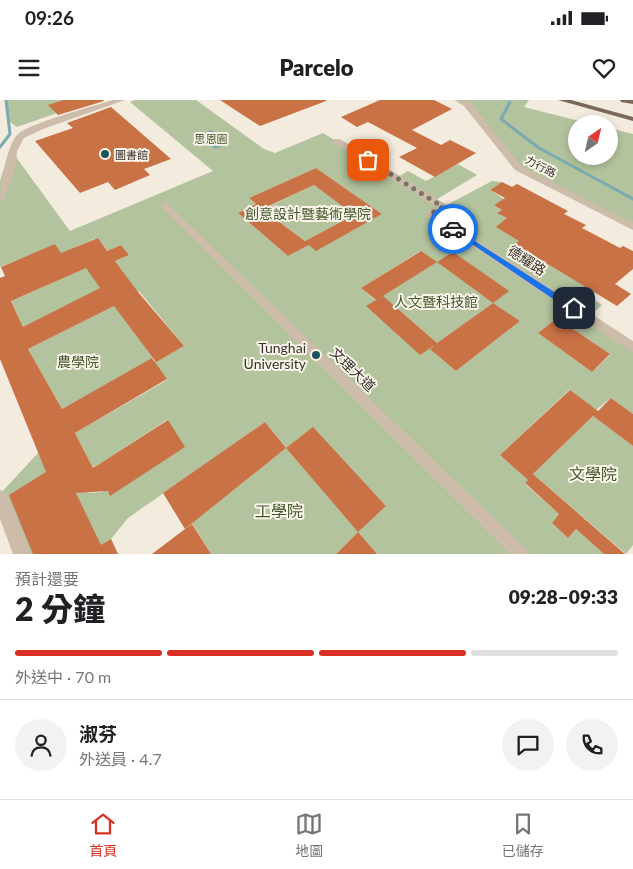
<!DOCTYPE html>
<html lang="zh-TW">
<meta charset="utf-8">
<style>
:root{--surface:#fff;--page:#f2f2f2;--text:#202124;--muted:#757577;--line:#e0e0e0;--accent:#d93025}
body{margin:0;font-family:Lato,"Noto Sans TC",sans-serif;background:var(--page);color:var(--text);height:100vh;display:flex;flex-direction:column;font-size:19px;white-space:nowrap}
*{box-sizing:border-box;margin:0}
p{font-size:16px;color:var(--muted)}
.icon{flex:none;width:28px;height:28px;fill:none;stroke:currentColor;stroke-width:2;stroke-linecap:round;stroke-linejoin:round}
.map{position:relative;height:454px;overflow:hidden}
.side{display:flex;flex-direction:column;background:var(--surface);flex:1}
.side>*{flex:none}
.needle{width:32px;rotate:34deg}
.controls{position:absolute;left:568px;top:15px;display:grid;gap:10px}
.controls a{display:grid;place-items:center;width:50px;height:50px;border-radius:50%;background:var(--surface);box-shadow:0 2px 8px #0003;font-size:25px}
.pin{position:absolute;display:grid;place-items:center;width:42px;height:42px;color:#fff;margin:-21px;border-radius:10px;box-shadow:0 2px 8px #0006}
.courier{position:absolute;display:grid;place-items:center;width:50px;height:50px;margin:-25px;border:4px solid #1a73e8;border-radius:50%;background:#fff;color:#222;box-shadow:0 1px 6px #0007}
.summary em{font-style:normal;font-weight:800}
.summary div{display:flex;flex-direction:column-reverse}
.summary{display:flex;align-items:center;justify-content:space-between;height:85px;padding:0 15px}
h1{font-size:32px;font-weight:800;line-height:38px}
.bar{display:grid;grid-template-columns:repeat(4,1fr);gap:8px 5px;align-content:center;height:60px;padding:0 15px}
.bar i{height:6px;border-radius:4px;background:var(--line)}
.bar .on{background:var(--accent)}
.bar p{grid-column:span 4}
.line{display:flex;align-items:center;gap:12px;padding:0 15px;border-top:1px solid var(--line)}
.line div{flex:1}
.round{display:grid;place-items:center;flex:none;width:52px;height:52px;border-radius:26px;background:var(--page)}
.status{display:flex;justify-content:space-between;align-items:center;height:35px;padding:0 25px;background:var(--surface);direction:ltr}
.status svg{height:14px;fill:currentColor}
header{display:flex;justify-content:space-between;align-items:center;height:65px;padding:0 15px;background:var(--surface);font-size:22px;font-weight:800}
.menu{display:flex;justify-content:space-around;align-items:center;height:70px;border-top:1px solid var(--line);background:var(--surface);font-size:14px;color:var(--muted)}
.menu a{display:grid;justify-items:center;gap:2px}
.menu .on{color:var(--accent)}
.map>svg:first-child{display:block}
</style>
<div class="status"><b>09:26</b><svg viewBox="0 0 49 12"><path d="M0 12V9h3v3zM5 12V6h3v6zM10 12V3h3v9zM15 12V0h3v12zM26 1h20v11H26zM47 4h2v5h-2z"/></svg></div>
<header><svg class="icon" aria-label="menu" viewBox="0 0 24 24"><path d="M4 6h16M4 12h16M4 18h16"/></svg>Parcelo<svg class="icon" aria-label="heart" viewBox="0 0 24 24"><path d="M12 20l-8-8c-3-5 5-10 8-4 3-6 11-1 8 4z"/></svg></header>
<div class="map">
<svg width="633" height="454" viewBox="0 0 633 454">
<rect width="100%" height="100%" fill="#f3ebde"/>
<g fill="#b3c39d" fill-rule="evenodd">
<path d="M 5,0 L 63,0 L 49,5 L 57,13 L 17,27 L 9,21 Z"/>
<path d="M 135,0 L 196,0 L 264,49 L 275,53 L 323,33 L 396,78 L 408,71 L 426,81 L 458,64 L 477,75 L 434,101 L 443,107 L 492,81 L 502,82 L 490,90 L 504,99 L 494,105 L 502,110 L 498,113 L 523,127 L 593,190 L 587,195 L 602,205 L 588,217 L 633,248 L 633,314 L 611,298 L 596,310 L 569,290 L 500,355 L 528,380 L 525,384 L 559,414 L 552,423 L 568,438 L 576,429 L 604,454 L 377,454 L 358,432 L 336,454 L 211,454 L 192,423 L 286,348 L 265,322 L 128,418 L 111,439 L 118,454 L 25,454 L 0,394 L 38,353 L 62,403 L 85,388 L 88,393 L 102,392 L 107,388 L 110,395 L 184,347 L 167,320 L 93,368 L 75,333 L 167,280 L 154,262 L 184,246 L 139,191 L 113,204 L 153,258 L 62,309 L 28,249 L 111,207 L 23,227 L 10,198 L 15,195 L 18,198 L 74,173 L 55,145 L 0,167 L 0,81 L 10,49 L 70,131 L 213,71 L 130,2 ZM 316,68 L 382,114 L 324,146 L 309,145 L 288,156 L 238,113 L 256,104 L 249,98 ZM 97,138 L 107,151 L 121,145 L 129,155 L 115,161 L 126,176 L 100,188 L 73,148 ZM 420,151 L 436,162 L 382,196 L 437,243 L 493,203 L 520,221 L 456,271 L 361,188 ZM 557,218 L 610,254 L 610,255 L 592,272 L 538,233 ZM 313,328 L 386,406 L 358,431 L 286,348 Z"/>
<path d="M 457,0 L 529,0 L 524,7 L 591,24 L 576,24 L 576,56 L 609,56 L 609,28 L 633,34 L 633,127 L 518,68 L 467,5 Z"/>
<path d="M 314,85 L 354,115 L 305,141 L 263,109 Z"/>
<path d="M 593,316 L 633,346 L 633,445 L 626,454 L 533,374 Z"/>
</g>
<path fill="#7caab1" d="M 212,30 L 229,43 L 215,49 L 198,35 Z"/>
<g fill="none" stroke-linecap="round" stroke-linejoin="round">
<g stroke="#7caab1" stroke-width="3">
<path d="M 510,2 L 501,19 L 539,48 L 633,99"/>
<path d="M 0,47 L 10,34 L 6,0"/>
</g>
</g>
<g fill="#c97246" fill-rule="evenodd">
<path d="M 63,0 L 103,0 L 104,1 L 58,15 L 48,5 Z"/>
<path d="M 220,0 L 326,0 L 326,1 L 260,26 Z"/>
<path d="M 380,0 L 434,0 L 452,9 L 412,30 L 441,45 L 450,40 L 476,53 L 435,77 L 399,57 L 417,48 L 368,22 L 357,27 L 341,17 Z"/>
<path d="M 111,7 L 171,59 L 144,69 L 150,75 L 115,90 L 108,82 L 80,93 L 35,41 L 73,28 L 67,23 Z"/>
<path d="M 316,68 L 382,114 L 316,151 L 309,145 L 288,156 L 238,113 L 256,104 L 261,108 L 249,98 ZM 314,85 L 354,115 L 305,141 L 262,109 Z"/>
<path d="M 502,82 L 512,87 L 517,84 L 568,111 L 564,114 L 586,125 L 582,128 L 620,148 L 623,146 L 633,151 L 633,169 L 615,184 L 631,194 L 617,206 L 515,144 L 519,141 L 496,127 L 507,118 L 497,113 L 502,110 L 494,105 L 505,98 L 490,90 Z"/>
<path d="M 98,138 L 107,151 L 121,145 L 129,155 L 115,161 L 138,192 L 184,246 L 156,262 L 114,206 L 28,249 L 62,309 L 152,258 L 167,279 L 75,333 L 93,368 L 168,320 L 185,347 L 110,396 L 108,391 L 76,393 L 101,445 L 111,439 L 118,454 L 33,454 L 9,395 L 46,372 L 0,259 L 0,178 L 5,176 L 1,167 L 55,144 L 61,153 ZM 86,168 L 100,188 L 23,227 L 11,201 Z"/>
<path d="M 421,151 L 437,162 L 378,199 L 383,196 L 437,243 L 493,203 L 520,221 L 456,271 L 430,249 L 435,245 L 420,255 L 366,206 L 376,200 L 361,188 Z"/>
<path d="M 453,152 L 509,191 L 493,203 L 437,162 Z"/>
<path d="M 557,218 L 610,254 L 592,272 L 538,233 Z"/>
<path d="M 570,290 L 598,311 L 611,298 L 633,314 L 633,346 L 593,316 L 533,374 L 625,454 L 604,454 L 576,429 L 568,438 L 552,423 L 559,414 L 525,383 L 528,380 L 500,355 Z"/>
<path d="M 265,322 L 286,348 L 185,429 L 163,393 Z"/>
<path d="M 313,327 L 386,406 L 358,432 L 286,348 Z"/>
<path d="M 192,424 L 211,454 L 152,454 L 185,429 Z"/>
<path d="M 358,432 L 377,454 L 336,454 Z"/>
</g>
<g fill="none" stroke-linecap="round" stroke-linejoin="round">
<path fill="#ccbca9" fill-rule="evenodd" d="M 165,103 L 168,104 L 526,449 L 529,454 L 510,454 L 162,108 L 161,106 Z"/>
<g fill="#ccbca9" fill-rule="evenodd">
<path d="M 113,0 L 125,0 L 43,29 L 24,38 L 17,51 L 16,65 L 5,98 L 0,101 C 0,86 7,44 18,34 C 30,23 94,6 113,0 Z"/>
<path d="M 454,0 L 470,2 L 521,66 L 633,123 L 633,130 L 515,70 L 464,6 Z"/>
<path d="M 334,39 L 340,39 L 447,105 L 447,109 L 437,114 L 633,241 L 633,253 L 426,116 L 426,112 L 436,107 L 334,43 Z"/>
<path d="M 0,390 L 6,392 L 31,454 L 13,454 L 0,419 Z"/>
</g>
<g fill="#7b685a" fill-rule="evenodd">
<path d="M 558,0 L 571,0 L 633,17 L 633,21 Z"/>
<path d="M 620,0 L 633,0 L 633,4 L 621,2 Z"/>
</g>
</g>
<path fill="#1a73e8" d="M 453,127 L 576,206 L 576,211 L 571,211 L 451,130 Z"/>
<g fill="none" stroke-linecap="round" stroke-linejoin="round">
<path stroke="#7a7168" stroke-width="5" stroke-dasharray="0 9" d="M 368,60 L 443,107 L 430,114 L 453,129"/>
</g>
<g fill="#1d525c" stroke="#faf5eb" stroke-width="2">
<circle cx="105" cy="54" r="5"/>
<circle cx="316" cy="255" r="5"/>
</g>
<g text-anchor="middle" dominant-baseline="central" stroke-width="4" stroke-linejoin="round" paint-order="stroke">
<g font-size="11" fill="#44582c" stroke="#faf5eb">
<text x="211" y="38">思恩園</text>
</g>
<g font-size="11" fill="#393029" stroke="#faf5eb" text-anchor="start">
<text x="115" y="54">圖書館</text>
</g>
<g font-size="11" fill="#393029" stroke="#faf5eb">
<text transform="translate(541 66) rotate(28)">力行路</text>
</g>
<g font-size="14" fill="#44582c" stroke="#faf5eb">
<text x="308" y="113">創意設計暨藝術學院</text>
<text x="436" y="201">人文暨科技館</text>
<text x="78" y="261">農學院</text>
</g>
<g font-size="14" fill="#393029" stroke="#faf5eb">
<text transform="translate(527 160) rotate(33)">德耀路</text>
<text transform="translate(353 269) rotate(44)">文理大道</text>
</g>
<g font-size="14" fill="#393029" stroke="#faf5eb" text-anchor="end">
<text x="306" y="247">Tunghai<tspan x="306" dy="16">University</tspan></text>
</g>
<g font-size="16" fill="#44582c" stroke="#faf5eb">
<text x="593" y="373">文學院</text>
<text x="279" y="410">工學院</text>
</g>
</g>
</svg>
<div class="controls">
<a><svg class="needle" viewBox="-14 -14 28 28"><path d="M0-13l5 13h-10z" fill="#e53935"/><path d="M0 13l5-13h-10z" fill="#757577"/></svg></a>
</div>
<div class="pin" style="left:368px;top:60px;background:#ea580c"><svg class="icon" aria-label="bag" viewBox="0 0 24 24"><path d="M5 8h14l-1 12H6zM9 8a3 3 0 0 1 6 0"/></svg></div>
<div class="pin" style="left:574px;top:208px;background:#1f2937"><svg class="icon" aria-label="home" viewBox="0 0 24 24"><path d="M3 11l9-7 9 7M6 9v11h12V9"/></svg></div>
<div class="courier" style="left:453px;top:129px"><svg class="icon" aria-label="car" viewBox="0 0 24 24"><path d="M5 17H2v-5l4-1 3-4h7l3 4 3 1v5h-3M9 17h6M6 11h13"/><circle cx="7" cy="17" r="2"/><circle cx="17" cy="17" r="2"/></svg></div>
</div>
<section class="side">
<div class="summary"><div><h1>2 分鐘</h1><p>預計還要</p></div><em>09:28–09:33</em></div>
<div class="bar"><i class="on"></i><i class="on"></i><i class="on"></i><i></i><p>外送中 · 70 m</p></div>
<div class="line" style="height:90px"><a class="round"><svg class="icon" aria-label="person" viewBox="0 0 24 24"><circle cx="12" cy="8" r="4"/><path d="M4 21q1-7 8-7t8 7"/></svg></a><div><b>淑芬</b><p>外送員 · 4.7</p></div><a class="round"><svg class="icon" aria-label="chat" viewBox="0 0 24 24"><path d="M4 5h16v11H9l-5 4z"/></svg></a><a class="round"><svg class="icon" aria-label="phone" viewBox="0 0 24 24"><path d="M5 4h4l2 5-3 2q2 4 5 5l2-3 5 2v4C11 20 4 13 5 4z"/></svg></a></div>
</section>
<nav class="menu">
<a class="on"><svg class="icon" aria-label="home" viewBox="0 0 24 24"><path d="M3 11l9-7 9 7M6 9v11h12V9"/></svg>首頁</a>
<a><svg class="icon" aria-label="map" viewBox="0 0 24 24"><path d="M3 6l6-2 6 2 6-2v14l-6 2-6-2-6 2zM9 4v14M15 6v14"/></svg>地圖</a>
<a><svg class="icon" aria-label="saved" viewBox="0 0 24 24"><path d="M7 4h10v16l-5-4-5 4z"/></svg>已儲存</a>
</nav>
